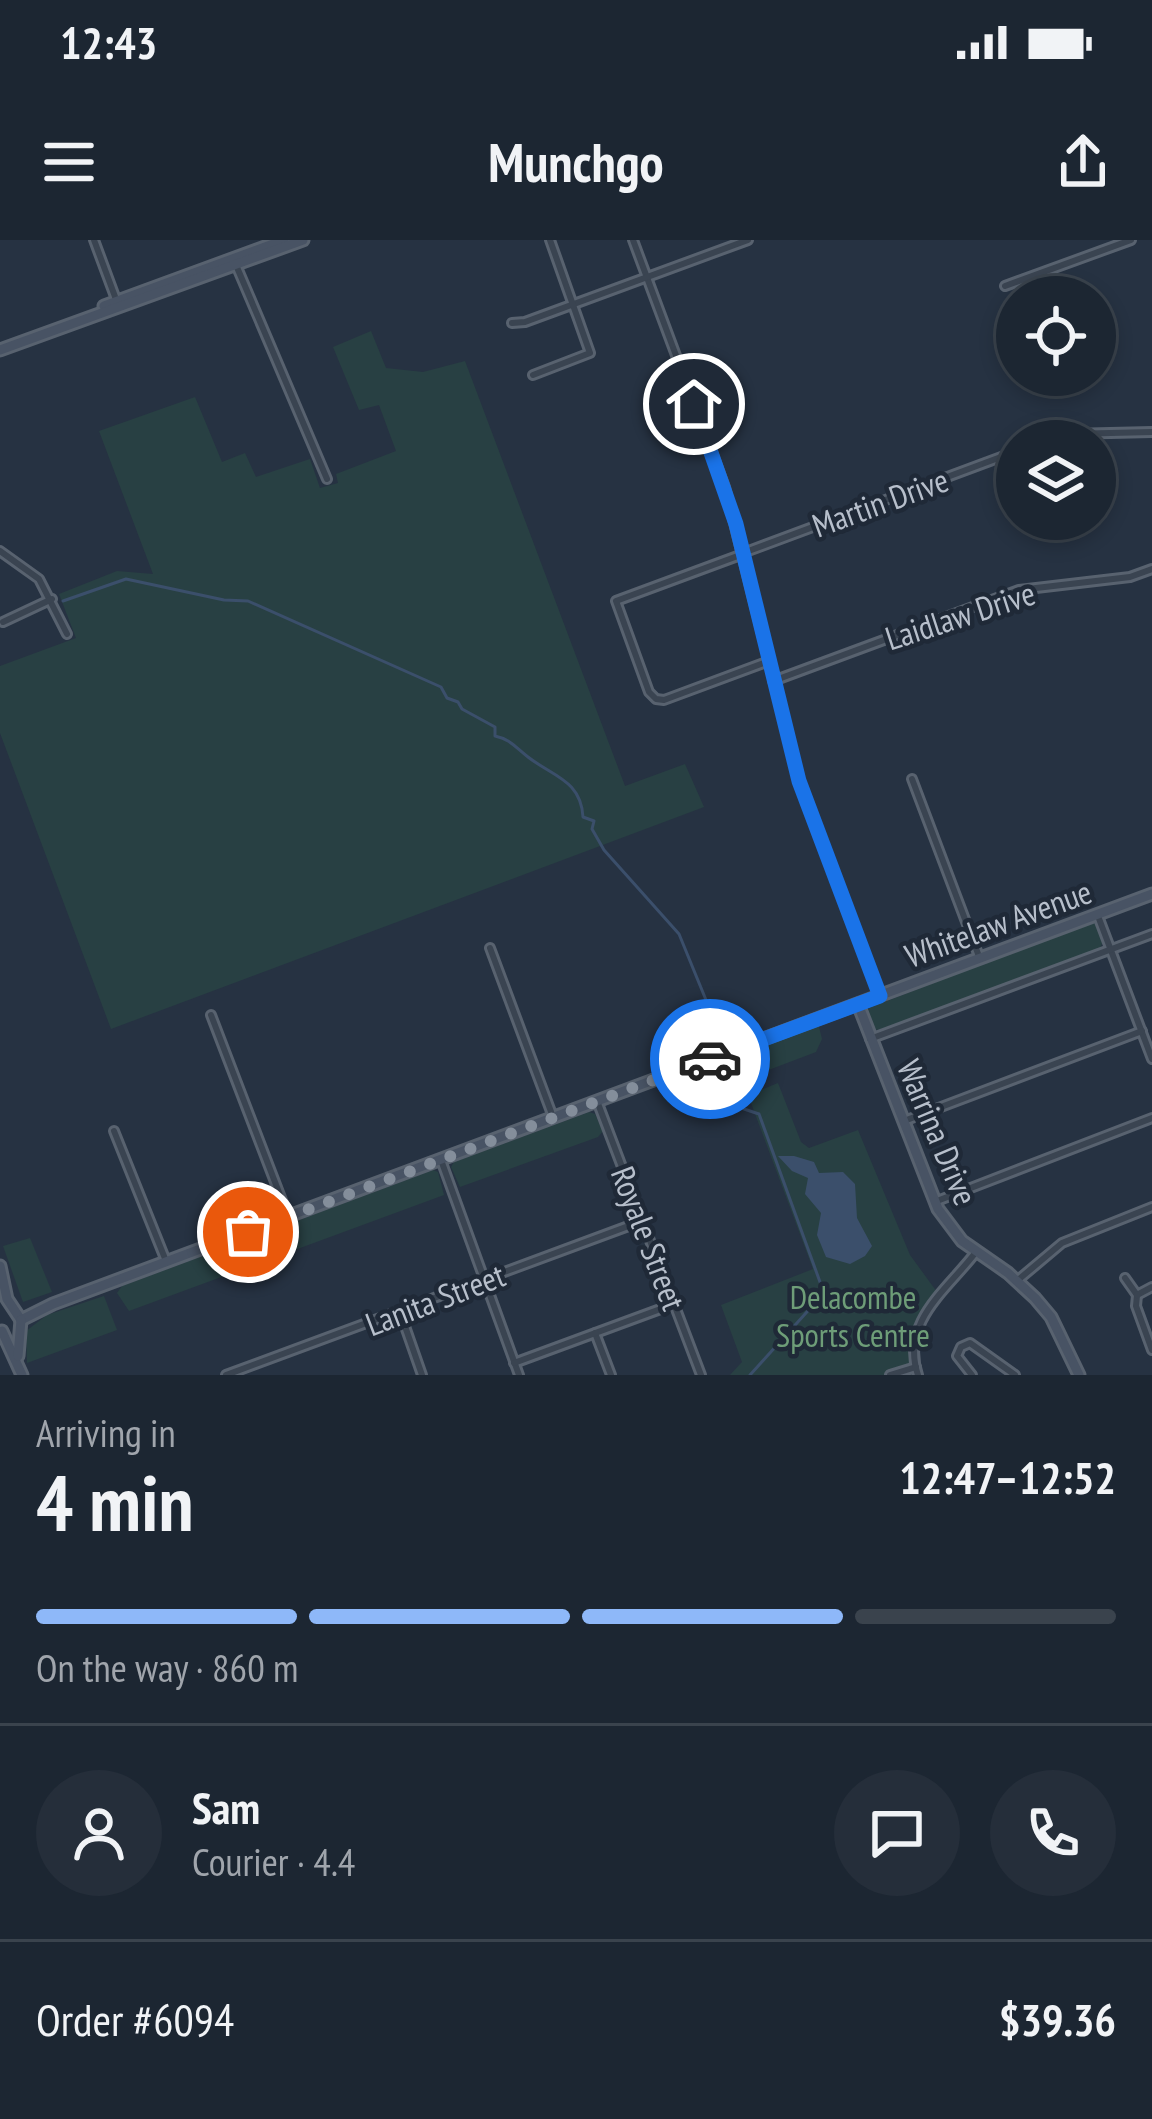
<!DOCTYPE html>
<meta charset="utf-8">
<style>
:root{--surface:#1c2632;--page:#252e3a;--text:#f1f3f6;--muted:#a0a5ac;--line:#3a434d;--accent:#8eb8f9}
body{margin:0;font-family:"PT Sans Narrow",sans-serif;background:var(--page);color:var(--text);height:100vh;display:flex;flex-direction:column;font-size:45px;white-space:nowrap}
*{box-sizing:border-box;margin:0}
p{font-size:39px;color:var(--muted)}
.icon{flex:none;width:66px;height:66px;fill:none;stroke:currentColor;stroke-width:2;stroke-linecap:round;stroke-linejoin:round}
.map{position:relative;height:1135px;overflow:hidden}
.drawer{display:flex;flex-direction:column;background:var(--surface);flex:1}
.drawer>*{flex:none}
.controls{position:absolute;left:996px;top:36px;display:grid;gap:24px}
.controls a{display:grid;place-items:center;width:120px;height:120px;border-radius:50%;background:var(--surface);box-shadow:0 6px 18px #0003,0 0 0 3px var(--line);font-size:60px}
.pin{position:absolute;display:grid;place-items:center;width:102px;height:102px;color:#fff;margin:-51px;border:6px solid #fff;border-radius:50%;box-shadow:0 3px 12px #0007}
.courier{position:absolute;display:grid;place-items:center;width:120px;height:120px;margin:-60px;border:9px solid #1a73e8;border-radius:50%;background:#fff;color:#222;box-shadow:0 3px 15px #0007}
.headline em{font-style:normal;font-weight:700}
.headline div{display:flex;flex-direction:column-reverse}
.headline{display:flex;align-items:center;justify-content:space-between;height:204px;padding:0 36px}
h1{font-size:78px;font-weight:700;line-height:90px}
.bar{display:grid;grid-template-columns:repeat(4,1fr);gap:18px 12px;align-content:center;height:144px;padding:0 36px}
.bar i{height:15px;border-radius:9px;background:var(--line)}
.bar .active{background:var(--accent)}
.bar p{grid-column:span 4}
.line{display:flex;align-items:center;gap:30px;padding:0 36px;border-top:3px solid var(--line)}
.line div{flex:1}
.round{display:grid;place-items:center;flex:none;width:126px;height:126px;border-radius:63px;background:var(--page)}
.status{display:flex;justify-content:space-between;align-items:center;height:84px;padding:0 60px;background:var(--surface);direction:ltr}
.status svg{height:33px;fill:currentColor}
header{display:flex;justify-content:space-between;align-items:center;height:156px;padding:0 36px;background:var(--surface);font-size:54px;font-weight:700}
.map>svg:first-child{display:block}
</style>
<div class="status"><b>12:43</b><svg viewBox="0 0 49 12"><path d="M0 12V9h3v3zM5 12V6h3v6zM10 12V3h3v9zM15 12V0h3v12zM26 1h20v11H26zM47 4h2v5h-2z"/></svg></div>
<header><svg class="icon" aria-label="menu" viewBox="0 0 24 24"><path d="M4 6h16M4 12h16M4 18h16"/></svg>Munchgo<svg class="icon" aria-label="share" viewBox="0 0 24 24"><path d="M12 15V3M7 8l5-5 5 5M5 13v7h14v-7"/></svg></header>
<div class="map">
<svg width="1152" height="1135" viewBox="0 0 1152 1135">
<rect width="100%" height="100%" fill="#263242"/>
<g fill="#284043">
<path d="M 371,91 L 386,128 L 423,132 L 465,121 L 625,546 L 685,524 L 704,567 L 111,789 L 0,493 L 0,426 L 76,398 L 59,354 L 117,331 L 153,334 L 99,191 L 195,157 L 222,222 L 245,213 L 256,237 L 310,219 L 320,248 L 338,243 L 336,234 L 396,211 L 379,165 L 359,170 L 333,107 Z"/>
<path d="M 1091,682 L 1097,684 L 1104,700 L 1100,708 L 879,790 L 872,789 L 866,774 L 869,768 Z"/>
<path d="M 812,786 L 819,787 L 822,799 L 816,812 L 676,865 L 664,859 L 660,848 L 663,842 Z"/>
<path d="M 778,843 L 801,902 L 809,908 L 858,890 L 910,1015 L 937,1052 C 915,1080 906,1099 912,1135 L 730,1135 L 742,1122 L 721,1065 L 813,1029 L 748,855 Z"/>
<path d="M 589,872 L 595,874 L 603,891 L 598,897 L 460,947 L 451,927 L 454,922 Z"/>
<path d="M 433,930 L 438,932 L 444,955 L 129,1071 L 117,1053 L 122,1046 Z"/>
<path d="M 30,998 L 52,1052 L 23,1062 L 3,1006 Z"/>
<path d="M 104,1056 L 117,1090 L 27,1123 L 26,1091 L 47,1075 Z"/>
</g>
<path fill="#3b4f6b" d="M 794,916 L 814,922 L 819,933 L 843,932 L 855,944 L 857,978 L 872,1006 L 865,1016 L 850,1024 L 826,1017 L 817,995 L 821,973 L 805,954 L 808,938 L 792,931 L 778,916 Z"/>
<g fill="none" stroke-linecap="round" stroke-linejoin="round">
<g stroke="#3b4f6b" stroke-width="3">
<path d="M 63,361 L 126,339 L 224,360 L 248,361 L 441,447 L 447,458 L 458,462 L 462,469 L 495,487 L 495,496 C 510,499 516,508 528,517 C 552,536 581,540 583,577 L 594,581 L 592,589 L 604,610 L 679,694 L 724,804"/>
<path d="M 741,857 L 744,869 L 759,874 L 824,1053 L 750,1135"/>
</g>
<defs>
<g id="street">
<path d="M 94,0 L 117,62"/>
<path d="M 633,0 L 725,247 L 799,541 L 879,754"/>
<path d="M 236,25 L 327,239"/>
<path d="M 1005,46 L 1131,0"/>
<path d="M 512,83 L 525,82 L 748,0"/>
<path d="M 533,135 L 590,113 L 550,0"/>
<path d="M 1043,201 L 1068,194 L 1152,192"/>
<path d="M 0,311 L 39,339 L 67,394"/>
<path d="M 743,313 L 1017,211"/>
<path d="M 743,314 L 616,361 L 649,452 L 656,459 L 664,460 L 769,421"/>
<path d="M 3,382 L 52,359"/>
<path d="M 773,441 L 1019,350 L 1130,337 L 1152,329"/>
<path d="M 912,539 L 980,719"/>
<path d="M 1098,676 L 1152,819"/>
<path d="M 490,708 L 553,877"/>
<path d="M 211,775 L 288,976"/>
<path d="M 870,799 L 1152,694"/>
<path d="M 597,861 L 701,1135"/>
<path d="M 904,881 L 1142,791"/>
<path d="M 114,891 L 166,1021"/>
<path d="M 441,920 L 519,1135"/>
<path d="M 937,961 L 1152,878"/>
<path d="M 1125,1038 L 1137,1055 L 1136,1066 L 1152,1110"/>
<path d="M 1018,1040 L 1062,1003 L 1152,967"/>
<path d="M 1137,1055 L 1152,1047"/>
<path d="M 400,1072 L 422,1135"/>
<path d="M 595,1093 L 611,1135"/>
<path d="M 514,1123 L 674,1064"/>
<path d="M 226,1135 L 642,981"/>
<path d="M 890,1135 L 916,1127"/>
<path d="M 918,1135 C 900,1082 947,1050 976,1012"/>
<path d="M 972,1135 L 957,1116 L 961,1107 L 970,1103 L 1015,1135"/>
</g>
<g id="secondary">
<path d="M 104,66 L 284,0"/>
<path d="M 0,110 L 303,0"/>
<path d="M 858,764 L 938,969 L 962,1001 L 1008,1033 L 1035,1058 L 1051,1077 L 1079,1135"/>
<path d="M 0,1026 L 7,1059 L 21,1080"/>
<path d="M 21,1080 L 53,1064 L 1152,654"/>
<path d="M 2,1091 L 22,1135"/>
<path d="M 18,1116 L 21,1080"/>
</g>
</defs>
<use href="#street" stroke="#58626f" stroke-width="12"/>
<use href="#secondary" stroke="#58626f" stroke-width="15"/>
<use href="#street" stroke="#3a4451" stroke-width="6"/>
<use href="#secondary" stroke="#485364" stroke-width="9"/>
</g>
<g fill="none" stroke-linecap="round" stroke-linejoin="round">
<path stroke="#848e9b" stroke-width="12" stroke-dasharray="0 21.6" d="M 248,992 L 710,819"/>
<path stroke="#1a73e8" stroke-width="15" d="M 694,164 L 736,284 L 799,541 L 880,756 L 710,819"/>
</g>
<g text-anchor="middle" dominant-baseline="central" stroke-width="9" stroke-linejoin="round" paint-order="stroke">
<g font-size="33" fill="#b7bfcb" stroke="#1f2937">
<text transform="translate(880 262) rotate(-20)">Martin Drive</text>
<text transform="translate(960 375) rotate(-18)">Laidlaw Drive</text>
<text transform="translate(998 683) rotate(-20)">Whitelaw Avenue</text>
<text transform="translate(938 892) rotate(67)">Warrina Drive</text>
<text transform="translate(649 998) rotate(69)">Royale Street</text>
<text transform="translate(435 1059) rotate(-21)">Lanita Street</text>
</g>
<g font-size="33" fill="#6e9d78" stroke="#1f2937">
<text x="853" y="1056">Delacombe<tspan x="853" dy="38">Sports Centre</tspan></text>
</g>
</g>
</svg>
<div class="controls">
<a><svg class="icon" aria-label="locate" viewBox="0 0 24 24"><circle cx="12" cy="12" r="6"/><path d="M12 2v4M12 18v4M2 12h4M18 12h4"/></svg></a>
<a><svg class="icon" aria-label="layers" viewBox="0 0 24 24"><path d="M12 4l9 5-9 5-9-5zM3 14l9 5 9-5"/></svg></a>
</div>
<div class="pin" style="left:248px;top:992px;background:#ea580c"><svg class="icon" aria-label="bag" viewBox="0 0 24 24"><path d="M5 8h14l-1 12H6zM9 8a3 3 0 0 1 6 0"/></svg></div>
<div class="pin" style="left:694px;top:164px;background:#1f2937"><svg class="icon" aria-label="home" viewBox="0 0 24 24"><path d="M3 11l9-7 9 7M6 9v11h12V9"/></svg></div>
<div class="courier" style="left:710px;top:819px"><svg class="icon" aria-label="car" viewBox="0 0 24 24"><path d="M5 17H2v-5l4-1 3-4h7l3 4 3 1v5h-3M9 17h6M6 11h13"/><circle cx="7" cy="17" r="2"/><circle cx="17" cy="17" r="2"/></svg></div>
</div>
<section class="drawer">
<div class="headline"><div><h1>4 min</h1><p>Arriving in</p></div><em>12:47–12:52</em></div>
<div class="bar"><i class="active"></i><i class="active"></i><i class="active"></i><i></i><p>On the way · 860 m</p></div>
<div class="line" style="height:216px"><a class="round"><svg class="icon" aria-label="person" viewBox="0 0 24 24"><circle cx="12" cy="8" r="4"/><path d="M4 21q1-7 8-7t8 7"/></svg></a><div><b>Sam</b><p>Courier · 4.4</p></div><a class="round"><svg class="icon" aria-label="chat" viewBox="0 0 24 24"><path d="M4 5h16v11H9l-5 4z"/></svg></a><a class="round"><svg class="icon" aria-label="phone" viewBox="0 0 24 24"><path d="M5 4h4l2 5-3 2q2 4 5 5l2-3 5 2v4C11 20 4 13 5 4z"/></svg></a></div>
<div class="line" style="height:156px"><div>Order #6094</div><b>$39.36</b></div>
</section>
